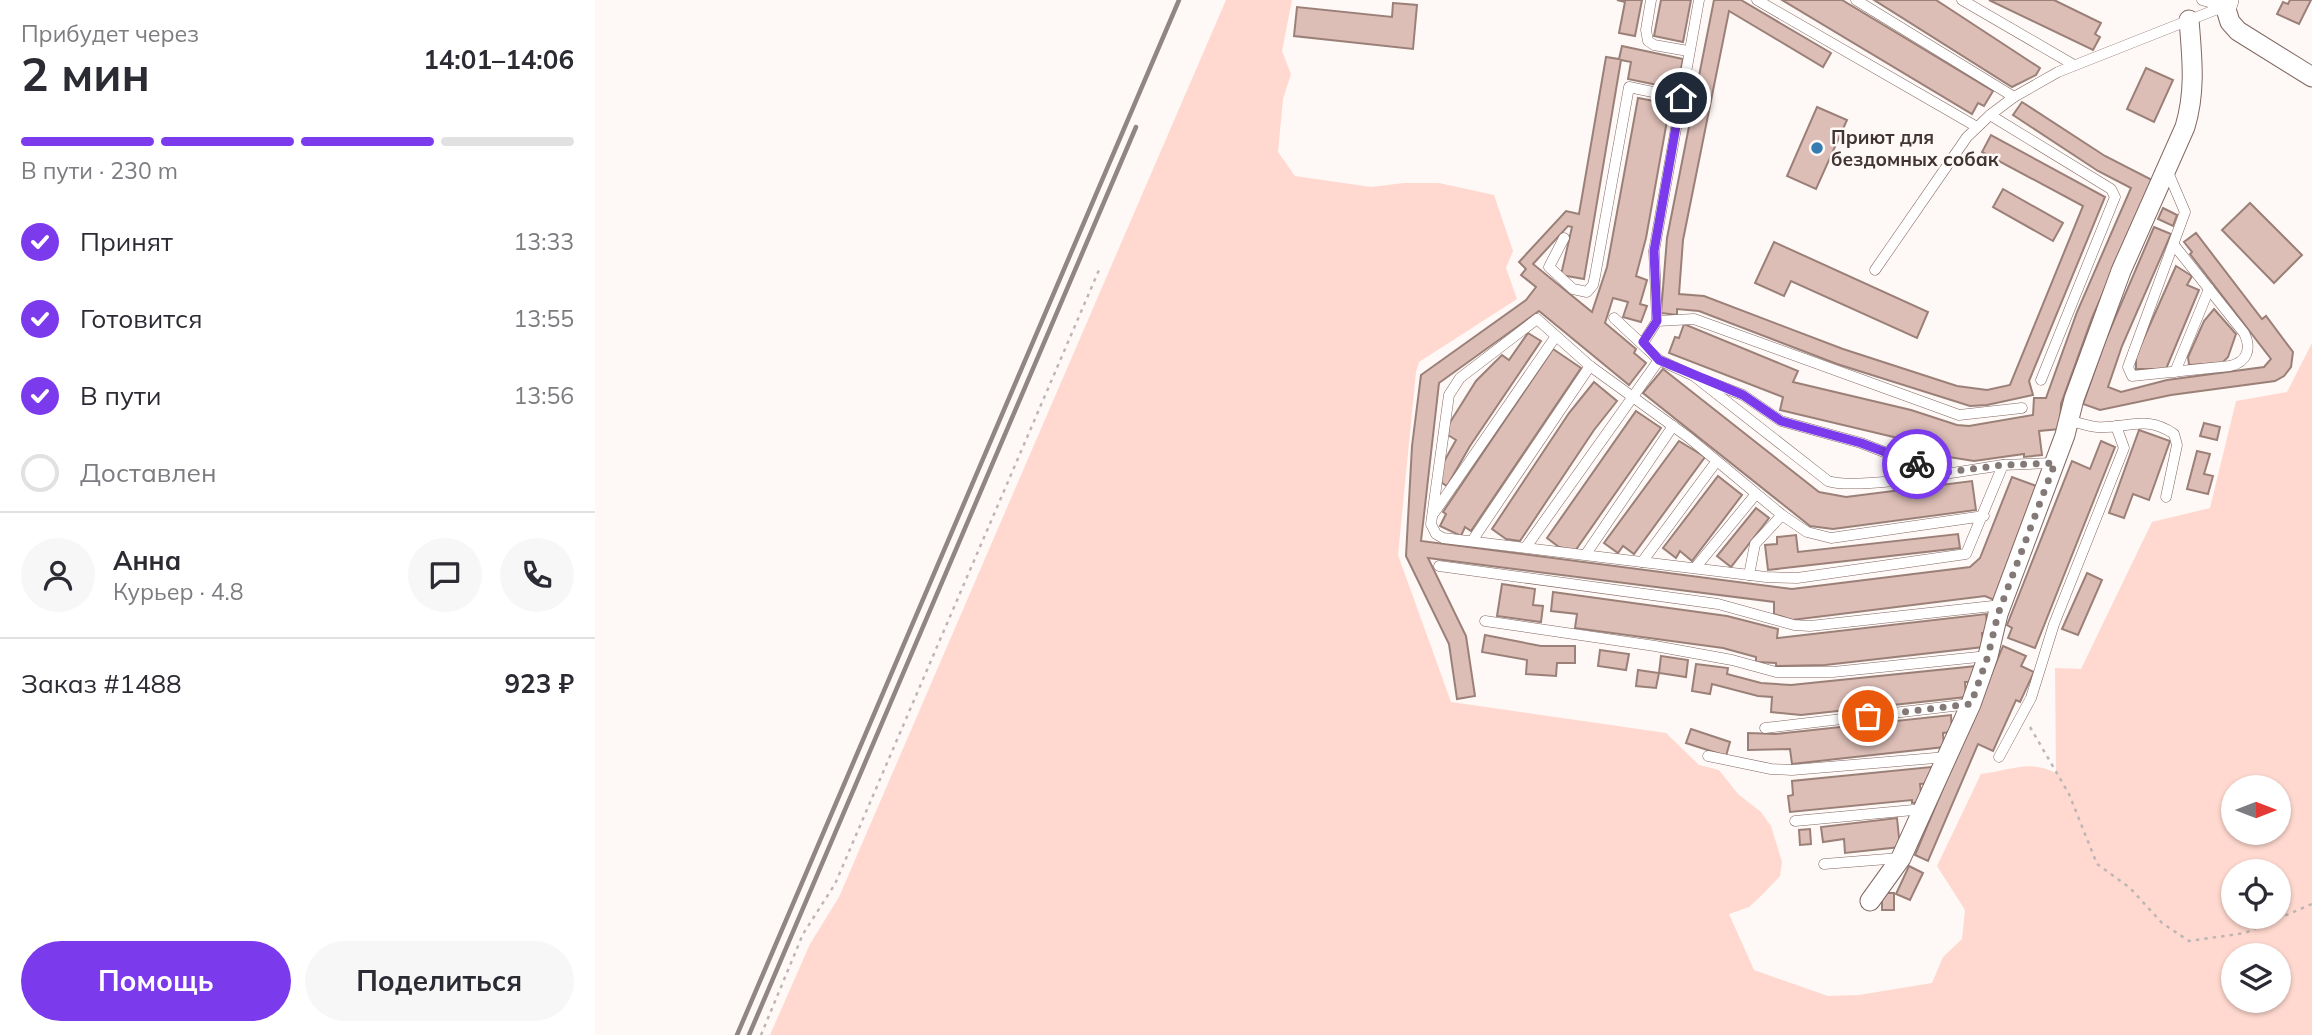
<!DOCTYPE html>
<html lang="ru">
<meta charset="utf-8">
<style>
:root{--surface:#fff;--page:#f7f7f7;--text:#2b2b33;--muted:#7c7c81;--line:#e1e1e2;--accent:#7c3aed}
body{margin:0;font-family:Mulish,sans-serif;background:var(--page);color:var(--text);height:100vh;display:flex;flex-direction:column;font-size:26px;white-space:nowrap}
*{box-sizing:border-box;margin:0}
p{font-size:23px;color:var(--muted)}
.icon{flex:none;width:38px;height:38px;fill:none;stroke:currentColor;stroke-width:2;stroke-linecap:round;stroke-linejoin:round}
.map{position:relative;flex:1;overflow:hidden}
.sheet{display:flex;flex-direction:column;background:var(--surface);width:595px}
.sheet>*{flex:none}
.needle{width:46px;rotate:90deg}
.controls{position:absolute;left:1626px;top:775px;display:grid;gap:14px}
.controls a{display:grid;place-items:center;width:70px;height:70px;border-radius:50%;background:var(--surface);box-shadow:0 2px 5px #0004;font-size:35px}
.pin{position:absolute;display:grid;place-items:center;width:60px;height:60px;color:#fff;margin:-30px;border:4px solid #fff;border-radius:50%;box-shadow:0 2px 7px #0007}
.courier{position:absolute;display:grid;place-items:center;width:70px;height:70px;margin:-35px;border:5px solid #7c3aed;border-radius:50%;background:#fff;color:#222;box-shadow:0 2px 9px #0007}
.summary em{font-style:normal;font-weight:700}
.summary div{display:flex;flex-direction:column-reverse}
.summary{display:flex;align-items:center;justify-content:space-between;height:119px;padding:0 21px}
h1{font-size:46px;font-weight:700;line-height:52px}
.bar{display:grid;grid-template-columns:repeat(4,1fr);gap:10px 7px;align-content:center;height:84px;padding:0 21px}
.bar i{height:9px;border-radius:5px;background:var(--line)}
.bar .on{background:var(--accent)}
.bar p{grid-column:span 4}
.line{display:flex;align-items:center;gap:18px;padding:0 21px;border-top:2px solid var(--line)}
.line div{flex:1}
.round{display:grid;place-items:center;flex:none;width:74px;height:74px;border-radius:37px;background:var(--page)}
ol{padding:0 21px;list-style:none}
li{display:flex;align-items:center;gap:21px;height:77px}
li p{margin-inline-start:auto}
li .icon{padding:7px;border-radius:50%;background:var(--accent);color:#fff;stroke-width:4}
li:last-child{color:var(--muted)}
li i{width:38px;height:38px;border:4px solid var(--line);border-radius:50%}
.primary-button{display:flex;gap:14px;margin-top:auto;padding:14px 21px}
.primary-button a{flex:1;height:80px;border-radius:42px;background:var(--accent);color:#fff;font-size:28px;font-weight:700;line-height:80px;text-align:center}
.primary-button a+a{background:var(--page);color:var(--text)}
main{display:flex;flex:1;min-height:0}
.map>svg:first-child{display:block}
</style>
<main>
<section class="sheet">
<div class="summary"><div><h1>2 мин</h1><p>Прибудет через</p></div><em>14:01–14:06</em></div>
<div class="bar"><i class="on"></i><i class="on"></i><i class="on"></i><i></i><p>В пути · 230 m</p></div>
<ol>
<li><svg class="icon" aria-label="check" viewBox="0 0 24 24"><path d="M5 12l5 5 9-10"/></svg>Принят<p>13:33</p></li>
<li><svg class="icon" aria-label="check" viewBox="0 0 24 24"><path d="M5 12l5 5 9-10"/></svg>Готовится<p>13:55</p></li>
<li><svg class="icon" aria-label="check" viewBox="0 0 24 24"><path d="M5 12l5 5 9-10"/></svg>В пути<p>13:56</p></li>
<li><i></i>Доставлен</li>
</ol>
<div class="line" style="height:126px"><a class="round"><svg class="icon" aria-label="person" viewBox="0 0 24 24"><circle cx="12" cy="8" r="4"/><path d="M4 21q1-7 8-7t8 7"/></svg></a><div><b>Анна</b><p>Курьер · 4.8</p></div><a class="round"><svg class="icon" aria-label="chat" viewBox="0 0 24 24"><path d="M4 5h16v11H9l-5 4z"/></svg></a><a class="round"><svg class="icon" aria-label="phone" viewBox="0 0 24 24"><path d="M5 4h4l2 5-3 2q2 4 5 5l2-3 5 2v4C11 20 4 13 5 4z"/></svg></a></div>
<div class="line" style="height:91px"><div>Заказ #1488</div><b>923 ₽</b></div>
<div class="primary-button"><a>Помощь</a><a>Поделиться</a></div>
</section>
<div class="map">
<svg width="1717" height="1035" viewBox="0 0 1717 1035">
<rect width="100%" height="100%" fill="#fef8f6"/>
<path fill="#ffd9cf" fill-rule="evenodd" d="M 631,0 L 697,0 L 687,51 L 696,74 L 688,99 L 683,152 L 700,176 L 776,187 L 809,183 L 844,183 L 899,195 L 918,251 L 911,268 L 922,299 L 824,362 L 821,372 L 803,555 L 856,702 L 1071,733 L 1104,765 L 1124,770 L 1143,794 L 1166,812 L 1176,826 L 1187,862 L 1185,876 L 1168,894 L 1154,907 L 1134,914 L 1159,970 L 1233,996 L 1264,995 L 1337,983 L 1348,957 L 1367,939 L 1370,910 L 1342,866 L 1386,774 C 1414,771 1435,759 1461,773 L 1460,668 L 1486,669 L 1557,522 L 1615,508 L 1641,401 L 1692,392 L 1717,343 L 1717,1035 L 175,1035 L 215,944 L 244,897 ZM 1638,788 L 1684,788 L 1684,833 L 1638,833 ZM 1638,872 L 1684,872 L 1684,917 L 1638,917 ZM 1638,956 L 1684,956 L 1684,1001 L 1638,1001 Z"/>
<g fill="#dcbeb6" stroke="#9b8078" stroke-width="2">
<path d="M 1022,0 L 1047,0 L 1040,36 L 1024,33 L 1030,2 Z"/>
<path d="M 1066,0 L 1096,0 L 1088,42 L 1059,36 Z"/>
<path d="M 1119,0 L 1146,0 L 1236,53 L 1228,67 L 1134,11 L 1088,240 L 1084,294 L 1109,296 L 1248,349 L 1362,386 L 1392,390 L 1415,385 L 1488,206 L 1387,152 L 1396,135 L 1510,197 L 1434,381 L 1438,395 L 1392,405 L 1375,406 L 1242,364 L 1104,311 L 1082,309 L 1082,315 L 1066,313 L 1072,238 Z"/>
<path d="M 1187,0 L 1247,0 L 1398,91 L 1389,106 L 1383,103 L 1377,114 Z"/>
<path d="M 1279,0 L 1341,0 L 1445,68 L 1441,75 L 1417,87 Z"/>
<path d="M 1394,0 L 1459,0 L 1506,23 L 1500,34 L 1505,37 L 1498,50 Z"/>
<path d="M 1695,0 L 1716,0 L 1704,24 L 1682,14 L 1688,2 L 1693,4 Z"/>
<path d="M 798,3 L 822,5 L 818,49 L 699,36 L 702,7 L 797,17 Z"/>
<path d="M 1027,46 L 1088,59 L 1082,89 L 1033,79 L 1036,62 L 1026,60 L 989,279 L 966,275 L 977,227 L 973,226 L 938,264 L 997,312 L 1012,267 L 1043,98 L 1075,104 L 1051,238 L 1041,276 L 1052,280 L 1045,304 L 1052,306 L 1046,322 L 1028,317 L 1033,302 L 1018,298 L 1010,323 L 1041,349 L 1039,353 L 1051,363 L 1034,385 L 944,311 L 844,383 L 826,541 L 1197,589 L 1375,567 L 1385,558 L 1417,477 L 1444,487 L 1399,600 L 1390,596 L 1197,620 L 1179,614 L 1179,602 L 833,558 L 871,636 L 880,696 L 862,699 L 854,644 L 811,556 L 817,446 L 826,375 L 931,300 L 941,287 L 926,275 L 931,269 L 924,262 L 971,211 L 984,214 L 1011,57 L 1024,59 Z"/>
<path d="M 1551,68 L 1578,80 L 1559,122 L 1532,109 Z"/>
<path d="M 1427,102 L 1510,156 L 1557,180 L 1497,318 L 1466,404 L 1465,429 L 1444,431 L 1447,455 L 1429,457 L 1429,454 L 1379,461 L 1354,457 L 1306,442 L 1307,439 L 1185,410 L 1188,397 L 1074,353 L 1080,337 L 1084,338 L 1089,324 L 1203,371 L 1198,382 L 1316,410 L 1362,425 L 1374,426 L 1438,415 L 1439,398 L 1451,398 L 1482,312 L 1536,188 L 1503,171 L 1418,115 Z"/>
<path d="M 1222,107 L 1252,120 L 1221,189 L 1192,176 Z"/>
<path d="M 1408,189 L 1468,223 L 1458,241 L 1398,207 Z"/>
<path d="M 1655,203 L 1707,255 L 1679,283 L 1627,230 Z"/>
<path d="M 1568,208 L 1582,215 L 1578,226 L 1563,219 Z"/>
<path d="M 1559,227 L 1576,234 L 1527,346 L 1513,387 L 1526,392 L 1572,380 L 1669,367 L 1676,359 L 1595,254 L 1597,252 L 1589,242 L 1601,233 L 1667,319 L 1671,316 L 1698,352 L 1696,367 L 1689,376 L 1680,381 L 1576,395 L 1505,410 L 1488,404 L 1511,339 Z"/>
<path d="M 1179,242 L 1333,312 L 1322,338 L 1196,281 L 1189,296 L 1160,283 Z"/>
<path d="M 1581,266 L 1597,276 L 1592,285 L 1604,290 L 1571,369 L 1541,369 L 1541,356 Z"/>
<path d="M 1619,309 L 1641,334 L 1633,357 L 1627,363 L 1594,365 L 1593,357 L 1609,321 Z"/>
<path d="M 933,333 L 946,341 L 875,446 L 852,486 L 844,481 L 847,465 L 861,440 L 853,435 L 854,424 L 881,381 L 907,355 L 914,360 Z"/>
<path d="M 958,349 L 986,368 L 876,531 L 870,527 L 866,536 L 845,526 L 851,514 L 848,512 Z"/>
<path d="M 1068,369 L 1224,492 L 1251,497 L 1377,481 L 1381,510 L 1238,529 L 1215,526 L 1048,393 Z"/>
<path d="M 999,382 L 1022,401 L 999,430 L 925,541 L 911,539 L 897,529 L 974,413 Z"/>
<path d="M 1041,411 L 1066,428 L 980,551 L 964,547 L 952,538 Z"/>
<path d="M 1609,423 L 1625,427 L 1622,440 L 1605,436 Z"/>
<path d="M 1544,430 L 1575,441 L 1554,500 L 1538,494 L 1529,518 L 1514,513 Z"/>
<path d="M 1084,441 L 1110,457 L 1039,554 L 1028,546 L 1023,553 L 1009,543 Z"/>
<path d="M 1506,441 L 1520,447 L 1440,648 L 1413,638 L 1417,628 L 1412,625 L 1477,461 L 1495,469 Z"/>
<path d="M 1602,451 L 1615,454 L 1609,474 L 1618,476 L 1613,494 L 1592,489 Z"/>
<path d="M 1123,476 L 1147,495 L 1097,561 L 1085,551 L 1081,558 L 1068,548 Z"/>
<path d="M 1161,508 L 1174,518 L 1136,567 L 1122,556 Z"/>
<path d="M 1363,534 L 1365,548 L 1173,570 L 1170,545 L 1182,544 L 1182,537 L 1201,535 L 1203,552 Z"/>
<path d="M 1492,573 L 1507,580 L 1483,635 L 1467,629 Z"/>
<path d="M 907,584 L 940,589 L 938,605 L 948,606 L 946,622 L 902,616 Z"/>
<path d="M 958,592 L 1132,616 L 1183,629 L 1182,638 L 1391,614 L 1393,633 L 1387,633 L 1388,647 L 1230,665 L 1181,666 L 1181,663 L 1161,662 L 1161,657 L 1128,648 L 980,628 L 982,614 L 956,611 Z"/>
<path d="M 890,635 L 946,646 L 980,646 L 980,663 L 962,663 L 961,676 L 931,674 L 932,660 L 887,652 Z"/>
<path d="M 1408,646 L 1431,656 L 1426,666 L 1439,672 L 1425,702 L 1421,700 L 1398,751 L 1383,744 L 1333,861 L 1320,855 Z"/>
<path d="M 1005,650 L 1034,654 L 1031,670 L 1003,666 Z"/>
<path d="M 1066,656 L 1093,660 L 1091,677 L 1064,673 Z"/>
<path d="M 1101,664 L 1133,668 L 1132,674 L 1166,683 L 1196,685 L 1382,666 L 1377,682 L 1370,682 L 1371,697 L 1206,715 L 1176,712 L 1177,697 L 1163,696 L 1117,684 L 1115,694 L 1097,691 Z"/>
<path d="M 1043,670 L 1064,673 L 1061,688 L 1041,686 Z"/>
<path d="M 1356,715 L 1357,732 L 1348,733 L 1349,747 L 1197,764 L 1195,749 L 1153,750 L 1153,733 L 1181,734 Z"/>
<path d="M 1096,729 L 1135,742 L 1131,756 L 1091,743 Z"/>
<path d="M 1336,767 L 1337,783 L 1325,784 L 1327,802 L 1317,803 L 1317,800 L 1195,812 L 1193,796 L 1198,795 L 1197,781 Z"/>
<path d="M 1302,818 L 1305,847 L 1250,853 L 1249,839 L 1228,842 L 1226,827 Z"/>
<path d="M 1215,829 L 1216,844 L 1205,845 L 1204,830 Z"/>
<path d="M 1314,866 L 1328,873 L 1315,900 L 1301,894 Z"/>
<rect x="1287" y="893" width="12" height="17"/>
</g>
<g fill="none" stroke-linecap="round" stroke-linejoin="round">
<defs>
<g id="service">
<path d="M 1056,0 L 1051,30 L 1053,41 L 1059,45 L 1093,51"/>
<path d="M 1162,0 L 1382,127"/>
<path d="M 1261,0 L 1419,97"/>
<path d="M 1367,0 L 1479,65"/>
<path d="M 1607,0 L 1627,6"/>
<path d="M 1395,115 L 1516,189 L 1520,197 L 1446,380"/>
<path d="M 1572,170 L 1590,212 L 1533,367 L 1537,376 L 1635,366 C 1652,362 1657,349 1649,333 L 1579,245"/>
<path d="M 969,238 L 954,267 L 978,289 L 992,292 L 998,285 L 1000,276 L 1034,87 L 1086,98"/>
<path d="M 1280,270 L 1372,137 L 1395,115 L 1419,97 L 1463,72 L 1630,6"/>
<path d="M 1019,318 L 1064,360 L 1099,376 L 1233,481 C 1261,491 1372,470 1408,465"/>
<path d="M 1062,321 L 1059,251 L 1104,0"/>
<path d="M 1048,343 L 1062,321 L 1099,319 L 1364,415 L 1427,408"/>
<path d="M 1580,372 L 1614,289"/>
<path d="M 1109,380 L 1148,395 L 1186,421 L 1266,443 L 1341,472"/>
<path d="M 1474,420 C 1483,423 1492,426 1502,427 C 1532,429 1550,414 1579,434 L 1582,445 L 1571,497"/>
<path d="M 839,513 L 961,336"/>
<path d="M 1389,516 L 1236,538 L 1212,532 L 1187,515 L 1093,437 L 995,366 L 942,319 L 865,378 L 854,395 L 836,524 L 841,534 L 848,538 L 1171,577 L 1202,578 L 1371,554 L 1408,465 L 1459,463"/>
<path d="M 877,541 L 995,366"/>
<path d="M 931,547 L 1064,360"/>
<path d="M 991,554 L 1078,426"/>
<path d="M 1047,562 L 1121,462"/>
<path d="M 844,566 L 1123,604 L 1199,625 L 1215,626 L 1407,605"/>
<path d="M 1100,568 L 1161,494"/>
<path d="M 1154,575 L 1160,544 L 1187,515"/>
<path d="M 890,621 L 1060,646 L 1137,660 L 1181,672 L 1238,672 L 1393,656"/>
<path d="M 1170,728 L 1375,704"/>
<path d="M 1113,756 L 1176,769 L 1197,770 L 1352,757"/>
<path d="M 1404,757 L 1436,698 L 1459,624 L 1529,448 L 1521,426"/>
<path d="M 1200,821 L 1329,809"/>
<path d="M 1229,864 L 1305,858"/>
</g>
<g id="minor">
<path d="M 1630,6 L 1635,22 L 1643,31 L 1717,77"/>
<path d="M 1275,901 L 1306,858 L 1376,704 L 1393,656 L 1403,614 L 1470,435 L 1479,399 L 1526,271 L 1590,127 C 1601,91 1597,57 1594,20"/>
</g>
<path id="tertiary" d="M 1630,6 L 1632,0"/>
</defs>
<use href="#service" stroke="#826761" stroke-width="11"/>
<use href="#minor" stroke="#826761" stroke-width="21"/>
<use href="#tertiary" stroke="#826761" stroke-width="24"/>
<g stroke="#beb6b4" stroke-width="2.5" stroke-dasharray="3.5 5" stroke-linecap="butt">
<path d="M 1435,727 L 1474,794 L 1502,864 L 1535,888 L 1567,923 L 1594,941 L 1650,933 L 1717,904"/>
<path d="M 166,1035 L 208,934 L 240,884 L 504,270"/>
</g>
<use href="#service" stroke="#fff" stroke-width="10"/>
<use href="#minor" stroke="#fff" stroke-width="19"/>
<use href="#tertiary" stroke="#fff" stroke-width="23"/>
<g stroke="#908683" stroke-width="4.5">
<path d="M 142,1035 L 584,0"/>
<path d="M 154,1035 L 541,127"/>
</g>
</g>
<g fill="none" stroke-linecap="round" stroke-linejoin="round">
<path stroke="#837977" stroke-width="7" stroke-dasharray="0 12.6" d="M 1273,716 L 1376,704 L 1393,656 L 1403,614 L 1460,463 L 1408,465 L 1345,473 L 1322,464"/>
<path stroke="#7c3aed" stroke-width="9" d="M 1086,98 L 1059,251 L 1062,321 L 1048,342 L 1064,360 L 1148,395 L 1186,421 L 1266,443 L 1322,464"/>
</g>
<circle fill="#367cb1" stroke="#fef8f6" stroke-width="2.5" cx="1222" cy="148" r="7"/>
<g text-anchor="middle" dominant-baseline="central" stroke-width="5" stroke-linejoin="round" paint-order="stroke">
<g font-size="19" font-weight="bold" fill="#413532" stroke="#fef8f6" text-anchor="start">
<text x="1236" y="137">Приют для<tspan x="1236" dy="22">бездомных собак</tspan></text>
</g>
</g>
</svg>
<div class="controls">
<a><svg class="needle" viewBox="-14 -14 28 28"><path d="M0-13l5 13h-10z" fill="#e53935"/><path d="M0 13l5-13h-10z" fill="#7c7c81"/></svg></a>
<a><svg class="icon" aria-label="locate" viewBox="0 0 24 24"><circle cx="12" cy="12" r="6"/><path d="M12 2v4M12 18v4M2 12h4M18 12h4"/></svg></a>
<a><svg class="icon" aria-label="layers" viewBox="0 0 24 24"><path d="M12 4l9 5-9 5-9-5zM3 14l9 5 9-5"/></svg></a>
</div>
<div class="pin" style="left:1273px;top:716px;background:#ea580c"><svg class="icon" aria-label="bag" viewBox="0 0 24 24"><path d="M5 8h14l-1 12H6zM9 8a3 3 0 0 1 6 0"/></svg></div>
<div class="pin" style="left:1086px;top:98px;background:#1f2937"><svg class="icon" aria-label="home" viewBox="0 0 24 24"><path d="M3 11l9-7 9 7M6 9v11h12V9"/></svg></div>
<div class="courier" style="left:1322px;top:464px"><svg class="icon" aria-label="bike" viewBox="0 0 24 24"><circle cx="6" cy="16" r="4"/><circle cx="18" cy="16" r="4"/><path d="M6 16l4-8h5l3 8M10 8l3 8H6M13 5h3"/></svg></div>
</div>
</main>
